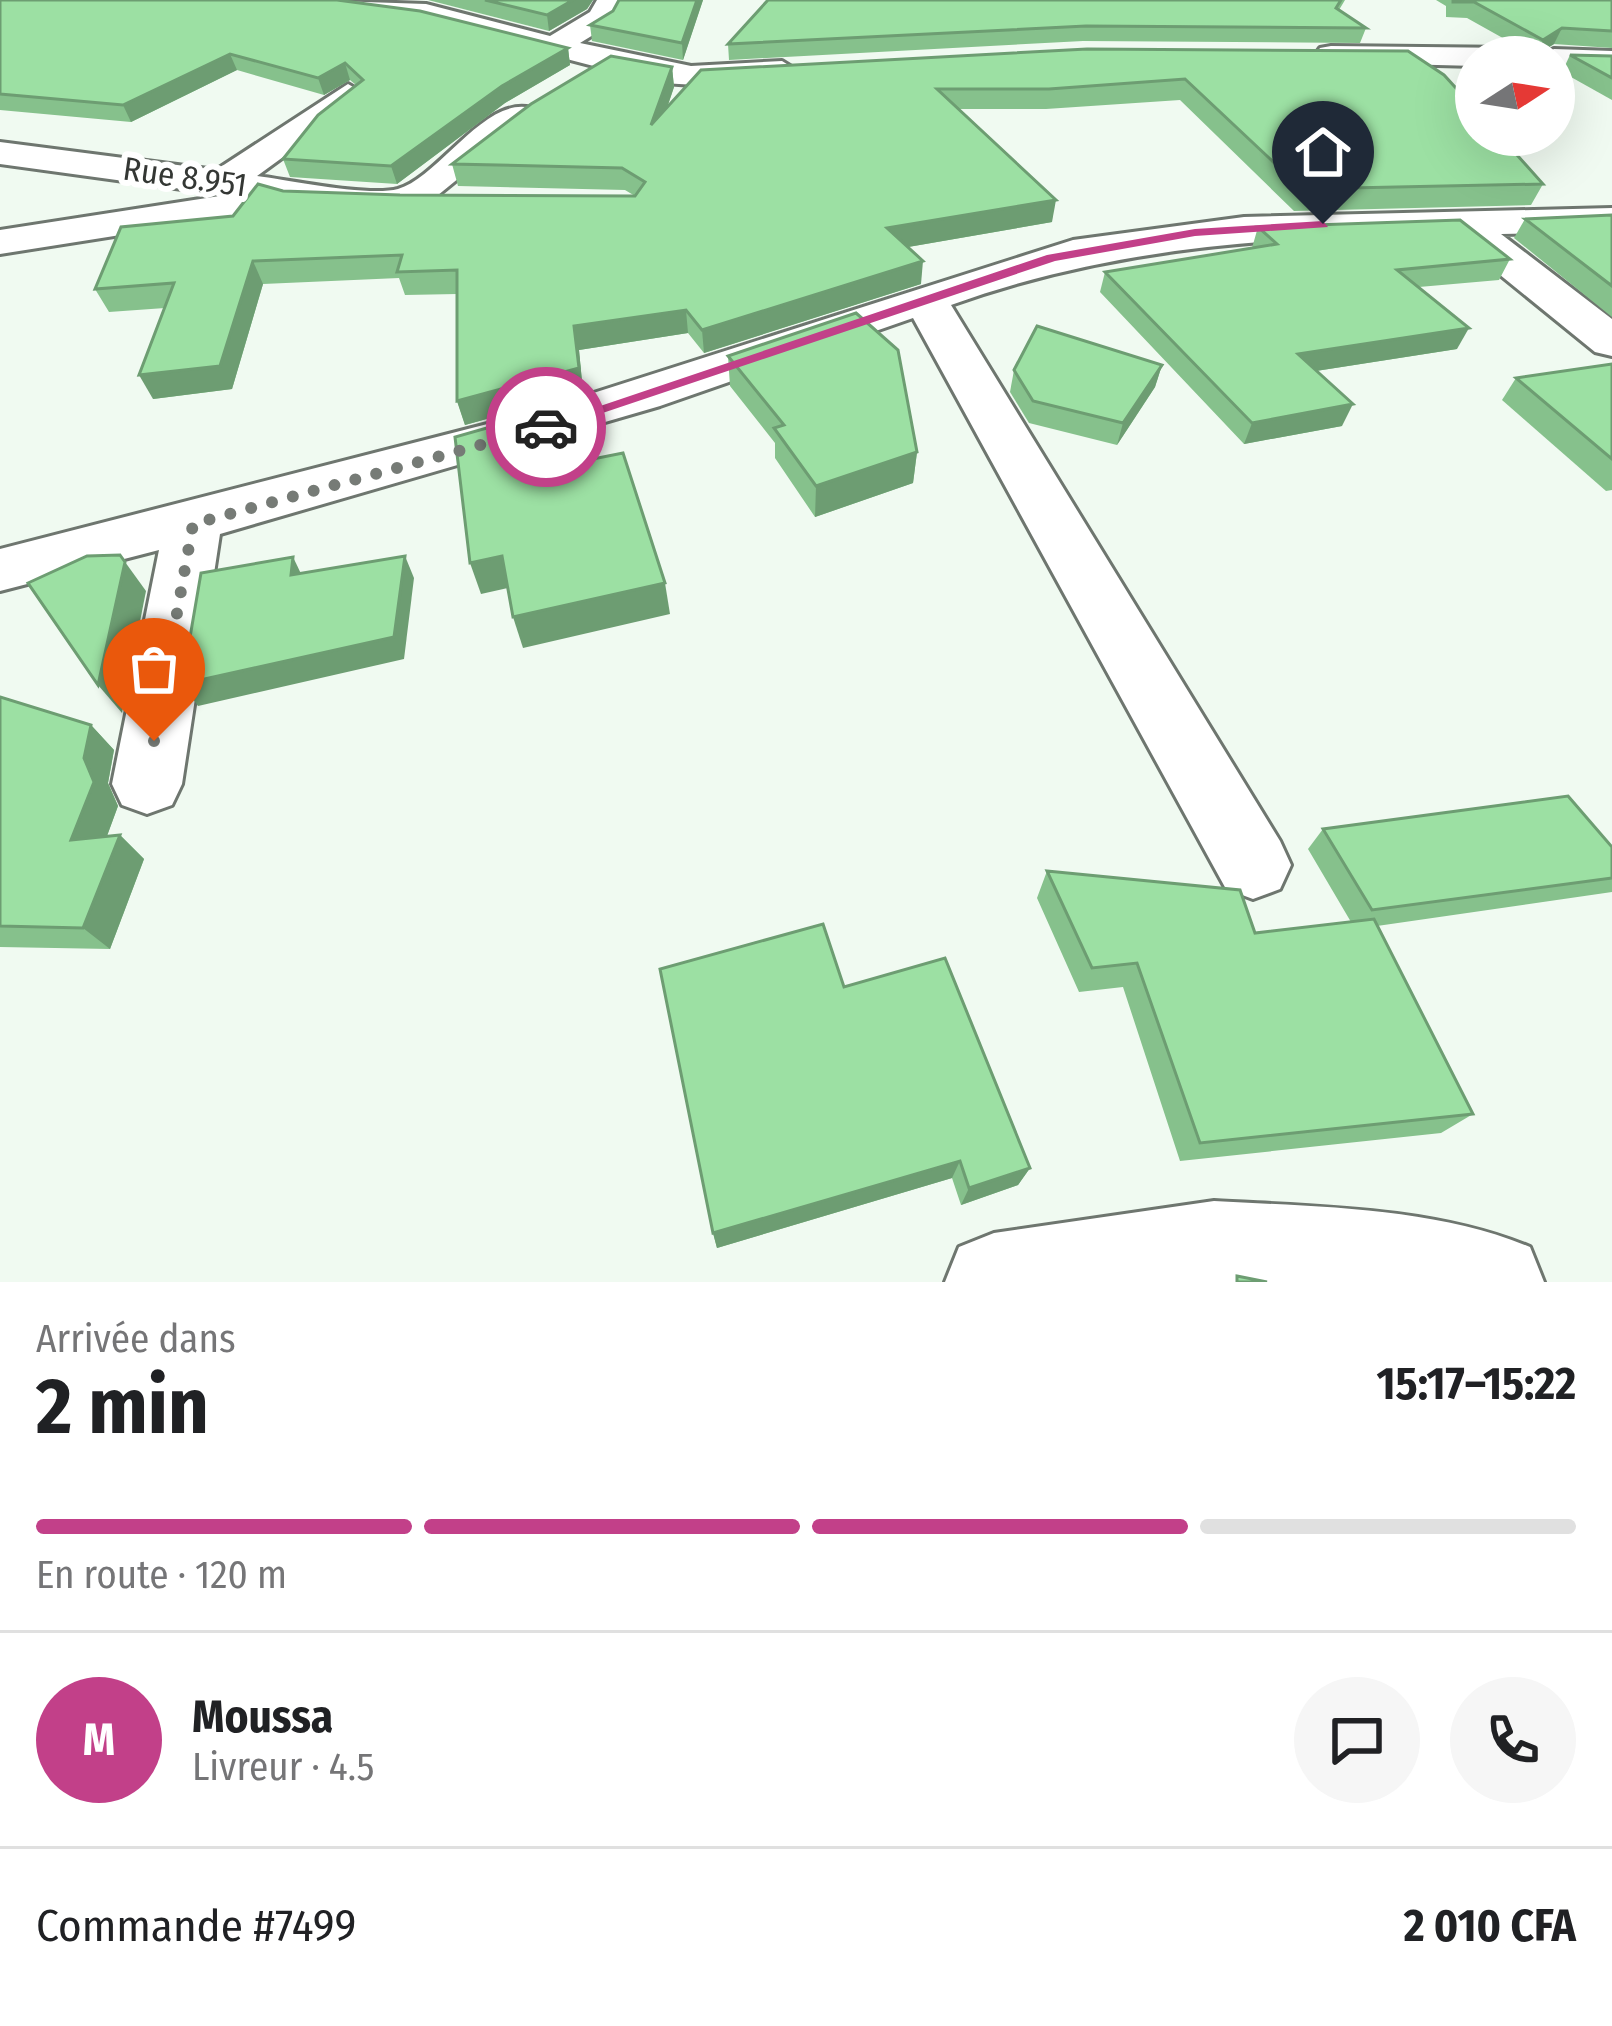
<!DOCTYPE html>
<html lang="fr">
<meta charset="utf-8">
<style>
:root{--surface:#fff;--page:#f6f6f6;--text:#202124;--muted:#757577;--line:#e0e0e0;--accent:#c24089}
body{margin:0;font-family:"Fira Sans Condensed",sans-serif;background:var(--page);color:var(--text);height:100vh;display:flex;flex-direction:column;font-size:45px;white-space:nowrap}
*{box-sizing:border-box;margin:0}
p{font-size:39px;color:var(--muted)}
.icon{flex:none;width:66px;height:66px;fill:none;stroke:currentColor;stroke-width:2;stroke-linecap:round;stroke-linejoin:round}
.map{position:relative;height:1282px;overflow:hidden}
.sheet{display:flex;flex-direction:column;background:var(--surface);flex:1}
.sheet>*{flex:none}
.needle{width:78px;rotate:78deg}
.tools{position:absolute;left:1455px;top:36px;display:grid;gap:24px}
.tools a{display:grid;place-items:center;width:120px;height:120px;border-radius:50%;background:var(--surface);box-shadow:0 12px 48px #0002;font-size:60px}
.pin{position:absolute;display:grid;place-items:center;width:102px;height:102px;color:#fff;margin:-123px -51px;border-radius:50% 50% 50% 0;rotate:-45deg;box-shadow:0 0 12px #0007}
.pin .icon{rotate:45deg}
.courier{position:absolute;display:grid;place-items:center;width:120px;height:120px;margin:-60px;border:9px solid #c24089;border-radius:50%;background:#fff;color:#222;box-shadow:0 3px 15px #0007}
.summary em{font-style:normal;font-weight:700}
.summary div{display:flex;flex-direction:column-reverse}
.summary{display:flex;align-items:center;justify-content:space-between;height:204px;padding:0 36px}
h1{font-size:78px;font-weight:700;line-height:90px}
.bar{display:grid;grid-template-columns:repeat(4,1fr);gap:18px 12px;align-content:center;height:144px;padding:0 36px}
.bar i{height:15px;border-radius:9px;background:var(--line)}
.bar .current{background:var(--accent)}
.bar p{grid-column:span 4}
.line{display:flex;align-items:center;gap:30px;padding:0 36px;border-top:3px solid var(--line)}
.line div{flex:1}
.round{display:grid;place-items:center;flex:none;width:126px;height:126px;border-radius:63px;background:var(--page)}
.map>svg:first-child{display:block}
</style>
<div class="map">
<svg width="1612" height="1282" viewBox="0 0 1612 1282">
<rect width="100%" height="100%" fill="#f0faf1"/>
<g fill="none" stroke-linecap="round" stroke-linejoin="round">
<defs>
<g id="minor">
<path d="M 305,0 L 426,4 L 550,36 L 590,12 L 597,0 L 625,0 L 611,24 L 580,43 L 691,66 L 782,61 L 798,71 C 780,92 684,85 655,82 L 425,22 L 319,8 Z"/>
<path d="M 1331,46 L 1514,48 L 1530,57 L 1476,57 L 1476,66 L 1320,62 L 1315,55 L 1320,48 Z"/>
<path d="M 1554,49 L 1612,51 L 1612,69 L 1554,67 L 1554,57 L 1539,57 Z"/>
<path d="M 348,84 L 365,94 L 360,101 L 257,176 C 289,180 368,197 398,189 C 439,177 485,96 531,108 L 536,115 L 421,209 L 292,208 L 257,199 L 261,204 L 255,212 L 241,216 L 0,254 L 0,230 L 226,195 L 0,164 L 0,142 L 216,170 Z"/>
<path d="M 1612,208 L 1612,232 L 1501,234 L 1612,319 L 1612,356 L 1595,352 L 1451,235 C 1278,236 1115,246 951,305 L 1280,841 L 1291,865 L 1280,889 L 1253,899 L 1226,889 L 913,318 L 660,406 L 220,534 L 182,784 L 172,805 L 147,814 L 122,805 L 112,784 L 159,550 L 0,591 L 0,549 L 534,412 L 1073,240 L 1244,217 Z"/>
<path d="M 1214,1201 C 1318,1207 1433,1207 1530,1247 L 1544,1282 L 945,1282 L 959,1247 L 994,1233 Z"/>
</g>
</defs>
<use href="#minor" stroke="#6e766f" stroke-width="6"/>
<use href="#minor" fill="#fff" fill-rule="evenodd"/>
</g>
<g fill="#86c18c">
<path d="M 0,0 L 568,48 L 570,65 L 505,103 L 397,184 L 290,177 L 283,159 L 356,85 L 350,80 L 324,95 L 237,70 L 131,122 L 0,110 Z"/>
<path d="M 428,0 L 593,0 L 587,9 L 549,31 Z"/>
<path d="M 619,0 L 703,0 L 683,60 L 592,41 L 590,25 L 613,11 Z"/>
<path d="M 768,0 L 1345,0 L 1339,10 L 1366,28 L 1360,43 L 1083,41 L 729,60 L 728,44 Z"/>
<path d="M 1436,0 L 1612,0 L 1612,48 L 1554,44 L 1535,56 L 1467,18 L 1446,17 L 1446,6 Z"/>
<path d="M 1087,49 L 1543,184 L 1531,205 L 1294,211 L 1180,100 L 1046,109 L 958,109 L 1052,222 L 908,247 L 921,284 L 704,353 L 688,333 L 579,350 L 583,392 L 465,425 L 457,401 L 457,294 L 405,295 L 399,278 L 263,284 L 232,389 L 153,399 L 165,308 L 109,312 L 95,289 L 283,191 L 400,195 L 635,196 L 625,190 L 458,186 L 452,164 L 672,67 L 674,87 L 667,108 Z"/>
<path d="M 1570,55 L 1612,56 L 1612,100 L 1562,72 Z"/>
<path d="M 1612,215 L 1612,317 L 1514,238 L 1525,219 Z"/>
<path d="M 1258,227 L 1510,259 L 1499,280 L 1419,287 L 1457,349 L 1316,371 L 1342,426 L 1244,444 L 1100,292 L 1105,272 L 1252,248 Z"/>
<path d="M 728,356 L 917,452 L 913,483 L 815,517 L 775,458 L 775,443 L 730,386 Z"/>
<path d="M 1612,364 L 1612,490 L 1606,491 L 1502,400 L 1516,378 Z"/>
<path d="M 1162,365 L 1155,387 L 1117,445 L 1029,423 L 1010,392 L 1014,370 Z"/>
<path d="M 0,697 L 91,725 L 114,750 L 108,783 L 118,806 L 107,836 L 120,835 L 144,859 L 110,949 L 0,947 Z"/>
<path d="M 1323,829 L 1612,847 L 1612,892 L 1377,926 L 1473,1114 L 1441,1133 L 1180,1161 L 1123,987 L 1079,992 L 1037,898 L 1047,871 L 1255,933 L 1351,922 L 1308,849 Z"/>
<path d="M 844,987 L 1030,1168 L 1018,1185 L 961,1205 L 952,1178 L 717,1248 L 713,1233 Z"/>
</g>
<g fill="#6d9d72">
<path d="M 573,0 L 593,0 L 587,9 L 549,31 L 547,15 Z"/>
<path d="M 697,0 L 703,0 L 683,60 L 682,43 Z"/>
<path d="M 1562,28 L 1554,44 L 1535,56 L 1543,40 Z"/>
<path d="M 568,48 L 570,65 L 505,103 L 397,184 L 391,166 L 502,86 Z"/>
<path d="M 230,54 L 237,70 L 131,122 L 123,105 Z"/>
<path d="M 345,63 L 350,80 L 324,95 L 318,78 Z"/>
<path d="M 672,67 L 674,87 L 654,146 L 651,125 Z"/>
<path d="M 1056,200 L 1052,222 L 885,251 L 887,228 Z"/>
<path d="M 253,261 L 263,284 L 232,389 L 153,399 L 139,375 Z"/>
<path d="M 923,261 L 921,284 L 704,353 L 702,330 Z"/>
<path d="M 686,310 L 688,333 L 579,350 L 583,392 L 465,425 L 457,401 L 574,326 Z"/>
<path d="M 1469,328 L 1457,349 L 1290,375 L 1298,354 Z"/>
<path d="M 1162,365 L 1155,387 L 1117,445 L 1123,423 Z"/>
<path d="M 582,401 L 588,432 L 595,491 L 588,460 Z"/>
<path d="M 1353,404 L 1342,426 L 1244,444 L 1252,423 Z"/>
<path d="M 917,452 L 913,483 L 815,517 L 816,486 Z"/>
<path d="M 120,555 L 146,591 L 122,713 L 98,685 Z"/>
<path d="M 405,556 L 414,578 L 404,659 L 198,706 L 182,684 Z"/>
<path d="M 502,556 L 512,587 L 481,594 L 470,563 Z"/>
<path d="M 293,557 L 304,580 L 291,575 Z"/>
<path d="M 665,583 L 670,614 L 523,648 L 513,617 Z"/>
<path d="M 91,725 L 114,750 L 108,783 L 118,806 L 97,863 L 71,840 L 84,758 Z"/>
<path d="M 120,835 L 144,859 L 110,949 L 83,928 Z"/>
<path d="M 960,1161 L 952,1178 L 717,1248 L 713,1233 Z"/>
<path d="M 1030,1168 L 1018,1185 L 961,1205 L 969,1188 Z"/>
</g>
<g fill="#9ce0a3" stroke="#6d9d72" stroke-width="3">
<path d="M 0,0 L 337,0 L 420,11 L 568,48 L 502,86 L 391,166 L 283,159 L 318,115 L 363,80 L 345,63 L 318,78 L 230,54 L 123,105 L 0,94 Z"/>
<path d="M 485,0 L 573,0 L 547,15 Z"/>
<path d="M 619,0 L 697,0 L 682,43 L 590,25 L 613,11 Z"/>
<path d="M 768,0 L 1341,0 L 1336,8 L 1366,28 L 1086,26 L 728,44 Z"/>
<path d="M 1453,0 L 1612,0 L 1612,31 L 1562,28 L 1543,40 L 1474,2 L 1453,2 Z"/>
<path d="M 1087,49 L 1408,51 L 1444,75 L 1476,110 L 1476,135 L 1499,135 L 1543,184 L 1302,189 L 1185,79 L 1049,89 L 937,89 L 1056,200 L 887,228 L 923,261 L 702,330 L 686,310 L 574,326 L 579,368 L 457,401 L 457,270 L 397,272 L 402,255 L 253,261 L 220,366 L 139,375 L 174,283 L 95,289 L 121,227 L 233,216 L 258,184 L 283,191 L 400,195 L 635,196 L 645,182 L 622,168 L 452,164 L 531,104 L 611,56 L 672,67 L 651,125 L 701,70 Z"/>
<path d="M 1570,55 L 1612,56 L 1612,78 Z"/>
<path d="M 1612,215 L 1612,286 L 1525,219 Z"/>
<path d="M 1460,220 L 1510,259 L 1397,270 L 1469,328 L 1298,354 L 1353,404 L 1252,423 L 1105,272 L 1277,244 L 1258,227 Z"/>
<path d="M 856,313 L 898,350 L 917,452 L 816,486 L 774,428 L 784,425 L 728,356 Z"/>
<path d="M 1037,326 L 1162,365 L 1123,423 L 1033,401 L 1014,370 Z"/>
<path d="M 1612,364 L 1612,459 L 1516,378 Z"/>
<path d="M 582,401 L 588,460 L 623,453 L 665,583 L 513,617 L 502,556 L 470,563 L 455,437 Z"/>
<path d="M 120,555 L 125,562 L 98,685 L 28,583 L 87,556 Z"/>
<path d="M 405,556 L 394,637 L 182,684 L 201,573 L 293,557 L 291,575 Z"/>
<path d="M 0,697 L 91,725 L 84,758 L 94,782 L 71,840 L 120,835 L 83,928 L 0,926 Z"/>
<path d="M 1568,796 L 1612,847 L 1612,878 L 1372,910 L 1323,829 Z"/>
<path d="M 1047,871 L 1240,890 L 1255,933 L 1374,919 L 1473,1114 L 1200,1143 L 1137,963 L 1092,968 Z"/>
<path d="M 823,924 L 844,987 L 945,958 L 1030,1168 L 969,1188 L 960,1161 L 713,1233 L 660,969 Z"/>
<path d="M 1237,1276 L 1267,1282 L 1237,1282 Z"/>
</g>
<path fill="#c24089" d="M 1323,221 L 1328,227 L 1195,236 L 1055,261 L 552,430 L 538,427 L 1047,255 L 1195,229 Z"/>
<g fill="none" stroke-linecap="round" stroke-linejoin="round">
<path stroke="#767b76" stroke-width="12" stroke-dasharray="0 21.6" d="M 154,741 L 193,524 L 546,427"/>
</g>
<g text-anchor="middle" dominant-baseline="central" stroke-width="12" stroke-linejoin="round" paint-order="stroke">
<g font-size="33" fill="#343734" stroke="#fff">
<text transform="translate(185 177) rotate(8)">Rue 8.951</text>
</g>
</g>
</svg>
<div class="tools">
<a><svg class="needle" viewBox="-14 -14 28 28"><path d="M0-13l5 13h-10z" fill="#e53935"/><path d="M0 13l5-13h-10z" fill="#757577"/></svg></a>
</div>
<div class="pin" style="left:154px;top:741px;background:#ea580c"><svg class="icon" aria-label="bag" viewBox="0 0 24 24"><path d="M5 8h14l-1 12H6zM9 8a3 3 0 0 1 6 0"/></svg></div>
<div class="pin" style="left:1323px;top:224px;background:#1f2937"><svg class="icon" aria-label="home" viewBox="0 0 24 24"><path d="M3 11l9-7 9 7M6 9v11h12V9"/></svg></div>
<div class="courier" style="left:546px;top:427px"><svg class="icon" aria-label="car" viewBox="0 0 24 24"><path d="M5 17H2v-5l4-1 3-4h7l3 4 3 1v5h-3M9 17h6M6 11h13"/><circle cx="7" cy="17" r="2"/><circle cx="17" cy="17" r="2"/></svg></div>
</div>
<section class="sheet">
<div class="summary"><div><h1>2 min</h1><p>Arrivée dans</p></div><em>15:17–15:22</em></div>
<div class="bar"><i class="current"></i><i class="current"></i><i class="current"></i><i></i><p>En route · 120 m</p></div>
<div class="line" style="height:216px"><b class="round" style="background:var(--accent);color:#fff">M</b><div><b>Moussa</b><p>Livreur · 4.5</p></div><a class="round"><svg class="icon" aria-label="chat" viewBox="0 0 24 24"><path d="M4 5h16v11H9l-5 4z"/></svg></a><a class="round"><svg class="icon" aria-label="phone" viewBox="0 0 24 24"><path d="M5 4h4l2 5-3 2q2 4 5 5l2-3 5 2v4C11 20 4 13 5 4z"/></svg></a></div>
<div class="line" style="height:156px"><div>Commande #7499</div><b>2 010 CFA</b></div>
</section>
